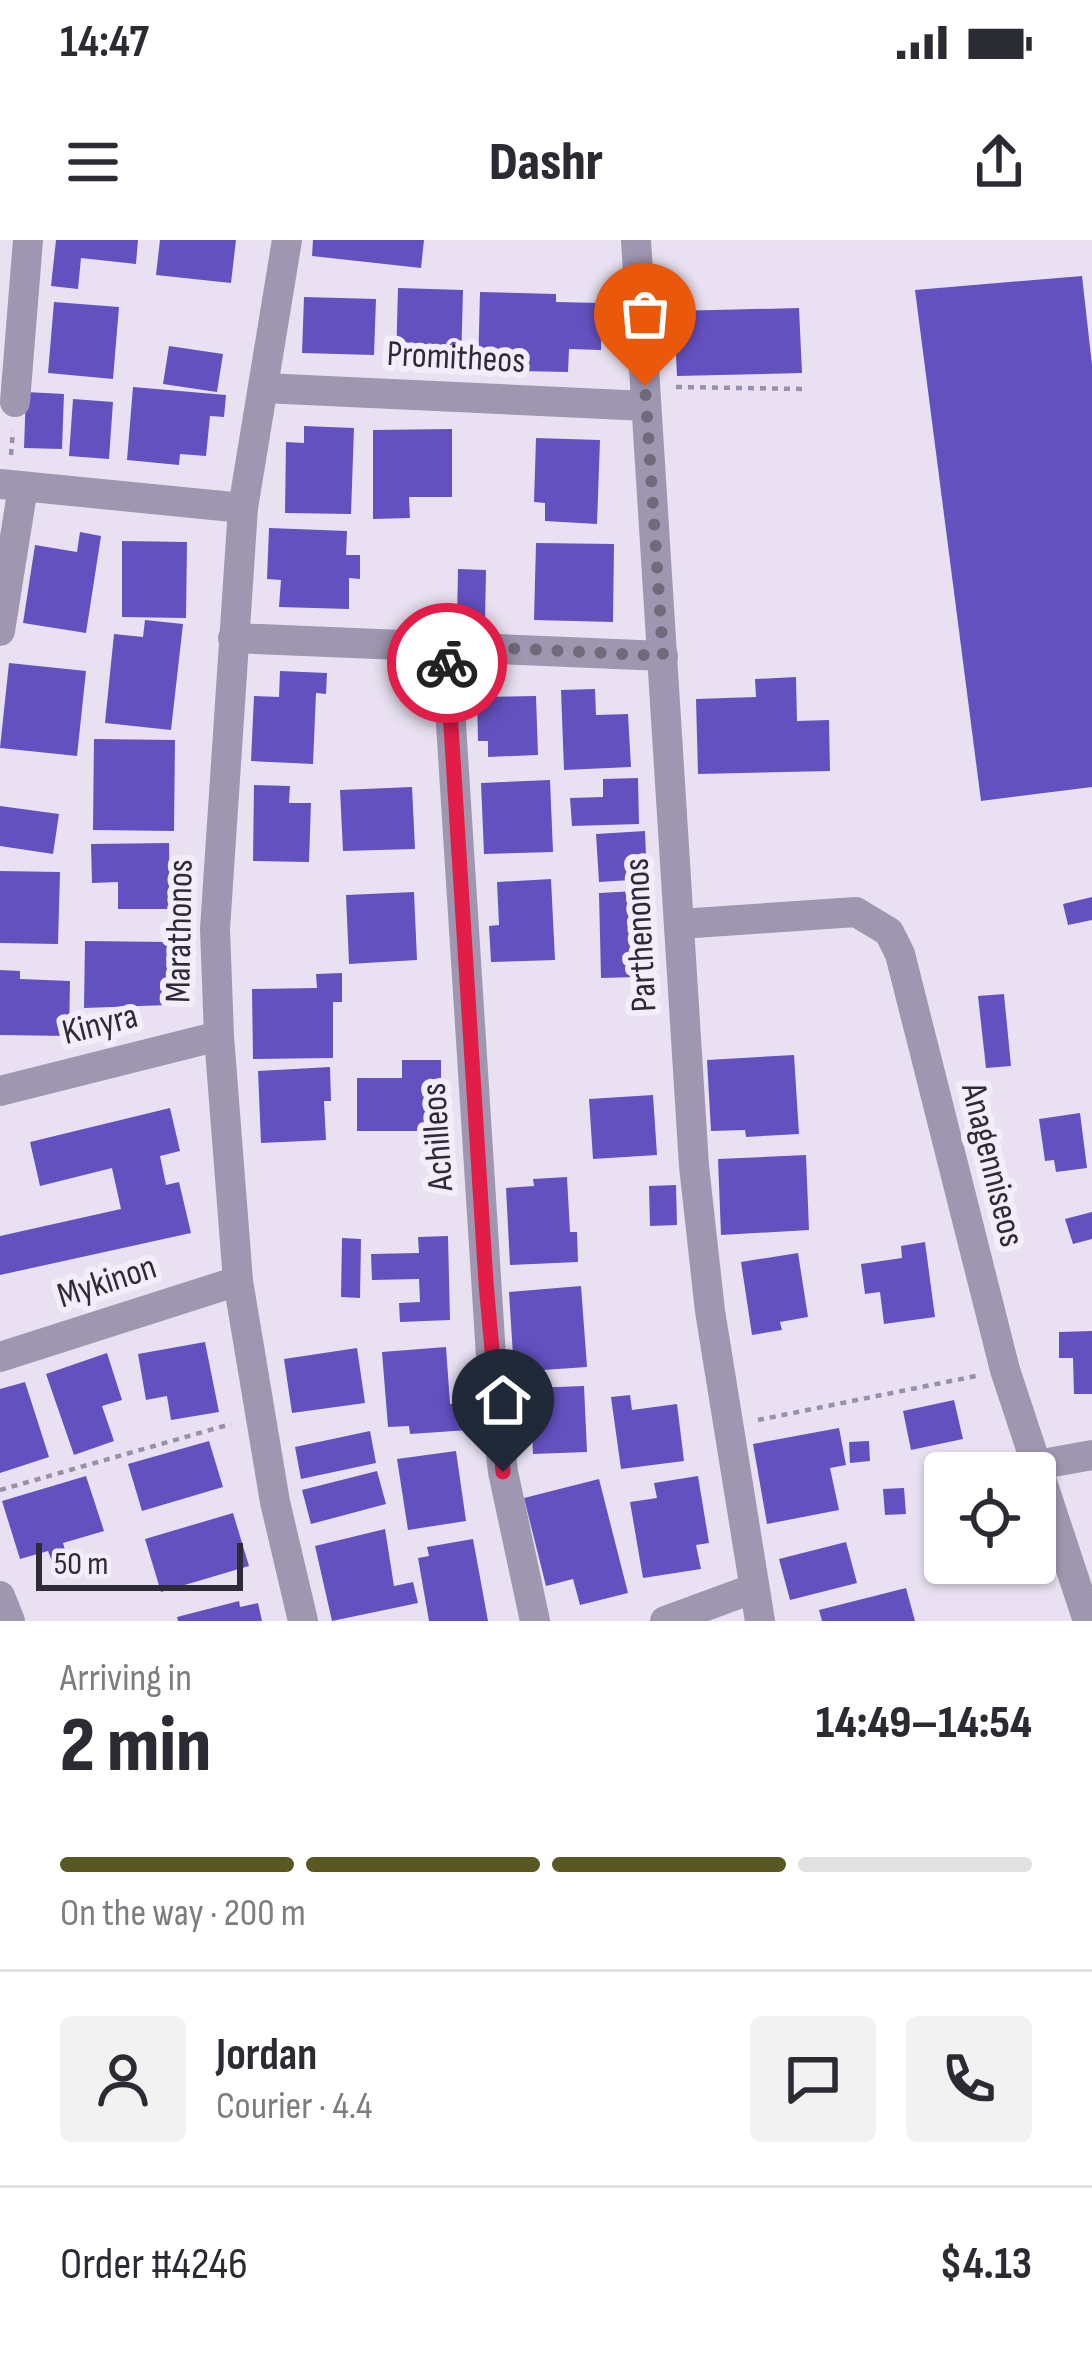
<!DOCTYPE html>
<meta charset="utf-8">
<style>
:root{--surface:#fff;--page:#f2f2f3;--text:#2b2b33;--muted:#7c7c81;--line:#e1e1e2;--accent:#595822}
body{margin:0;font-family:"Sofia Sans Condensed",sans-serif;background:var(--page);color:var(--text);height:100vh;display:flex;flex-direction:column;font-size:45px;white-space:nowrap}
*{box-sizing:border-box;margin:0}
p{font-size:39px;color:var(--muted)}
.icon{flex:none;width:66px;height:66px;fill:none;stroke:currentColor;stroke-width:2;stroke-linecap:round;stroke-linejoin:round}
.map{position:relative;height:1381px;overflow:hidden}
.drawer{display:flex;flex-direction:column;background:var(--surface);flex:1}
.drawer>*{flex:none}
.controls{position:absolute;left:924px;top:1212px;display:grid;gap:24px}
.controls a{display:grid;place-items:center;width:132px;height:132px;border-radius:12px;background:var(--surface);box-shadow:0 3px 9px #0004;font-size:60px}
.scale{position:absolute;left:36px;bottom:30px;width:207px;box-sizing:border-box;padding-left:12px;border:6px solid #2e2b39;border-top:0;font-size:33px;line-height:42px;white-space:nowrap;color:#2e2b39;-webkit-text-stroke:9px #f3edfa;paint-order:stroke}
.pin{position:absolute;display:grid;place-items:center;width:102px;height:102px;color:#fff;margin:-123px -51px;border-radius:50% 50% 50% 0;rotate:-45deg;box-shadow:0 0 12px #0007}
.pin .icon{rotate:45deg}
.courier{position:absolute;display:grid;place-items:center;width:120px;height:120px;margin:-60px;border:9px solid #e11d48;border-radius:50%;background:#fff;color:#222;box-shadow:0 3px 15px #0007}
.head em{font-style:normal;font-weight:800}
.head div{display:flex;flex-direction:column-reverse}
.head{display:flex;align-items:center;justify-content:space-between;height:204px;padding:0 60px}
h1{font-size:78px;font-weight:800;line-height:90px}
.bar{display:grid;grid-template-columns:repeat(4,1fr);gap:18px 12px;align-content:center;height:144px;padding:0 60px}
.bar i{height:15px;border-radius:9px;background:var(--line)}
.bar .active{background:var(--accent)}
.bar p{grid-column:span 4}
.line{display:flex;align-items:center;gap:30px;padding:0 60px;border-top:3px solid var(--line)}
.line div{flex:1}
.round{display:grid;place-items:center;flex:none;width:126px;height:126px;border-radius:12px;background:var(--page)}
.status{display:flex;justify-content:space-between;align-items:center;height:84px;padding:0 60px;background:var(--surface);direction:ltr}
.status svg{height:33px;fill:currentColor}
header{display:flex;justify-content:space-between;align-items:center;height:156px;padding:0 60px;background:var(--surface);font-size:54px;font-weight:800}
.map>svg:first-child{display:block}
</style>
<div class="status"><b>14:47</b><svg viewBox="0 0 49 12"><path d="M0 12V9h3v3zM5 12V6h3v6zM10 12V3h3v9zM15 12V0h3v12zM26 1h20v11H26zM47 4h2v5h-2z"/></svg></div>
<header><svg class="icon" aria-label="menu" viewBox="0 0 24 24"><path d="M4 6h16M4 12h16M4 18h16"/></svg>Dashr<svg class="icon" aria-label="share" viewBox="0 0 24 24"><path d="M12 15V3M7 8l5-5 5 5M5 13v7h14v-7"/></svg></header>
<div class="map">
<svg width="1092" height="1381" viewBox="0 0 1092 1381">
<rect width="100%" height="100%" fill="#e9e1f2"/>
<g fill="#6451c0">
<path d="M 56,0 L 138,0 L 136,24 L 81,18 L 78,49 L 51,46 Z"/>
<path d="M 160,0 L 236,0 L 231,43 L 156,35 Z"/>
<path d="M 313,0 L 424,0 L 421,28 L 312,16 Z"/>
<path d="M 1082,36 L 1092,125 L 1092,547 L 981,561 L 915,50 Z"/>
<path d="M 398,48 L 463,50 L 461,125 L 396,122 Z"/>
<path d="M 480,52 L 556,54 L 556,62 L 602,63 L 601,110 L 569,109 L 568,132 L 478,130 Z"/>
<path d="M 304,57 L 376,59 L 374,115 L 302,113 Z"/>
<path d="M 54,62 L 119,67 L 113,139 L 48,133 Z"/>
<path d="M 799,68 L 802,133 L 677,136 L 674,71 Z"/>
<path d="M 169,106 L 223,114 L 217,152 L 163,144 Z"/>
<path d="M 133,147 L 226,155 L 224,177 L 210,176 L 206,216 L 180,214 L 179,225 L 127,220 Z"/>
<path d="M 26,152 L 64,154 L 62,209 L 24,208 Z"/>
<path d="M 73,159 L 113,162 L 109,219 L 69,216 Z"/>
<path d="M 304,186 L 354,188 L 351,274 L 285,273 L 286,202 L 304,203 Z"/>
<path d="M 452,189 L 452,257 L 409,257 L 410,278 L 373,279 L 373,190 Z"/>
<path d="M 536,198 L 600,200 L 597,284 L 545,281 L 545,263 L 534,262 Z"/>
<path d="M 269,288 L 347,291 L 346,315 L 360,315 L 360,339 L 349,338 L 349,369 L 279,367 L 281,340 L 267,339 Z"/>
<path d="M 80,292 L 101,296 L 86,393 L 23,383 L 35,305 L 77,312 Z"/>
<path d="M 122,301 L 187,302 L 186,378 L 122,377 Z"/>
<path d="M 536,303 L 614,304 L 613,382 L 534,380 Z"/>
<path d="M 458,329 L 486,330 L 485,382 L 457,381 Z"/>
<path d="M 145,380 L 183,384 L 171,490 L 105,483 L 114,394 L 143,397 Z"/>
<path d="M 9,423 L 86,431 L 77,516 L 0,508 Z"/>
<path d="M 280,431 L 327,433 L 326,454 L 316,453 L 313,524 L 251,521 L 254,456 L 279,457 Z"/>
<path d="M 796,437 L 797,481 L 829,480 L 830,531 L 698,534 L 696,459 L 756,457 L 755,439 Z"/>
<path d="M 595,449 L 596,475 L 628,474 L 631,527 L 564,530 L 561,450 Z"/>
<path d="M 536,456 L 538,515 L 488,517 L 488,501 L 478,501 L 477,457 Z"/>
<path d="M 94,499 L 175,500 L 174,591 L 93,590 Z"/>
<path d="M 638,538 L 639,584 L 572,586 L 570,558 L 603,557 L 603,539 Z"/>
<path d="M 550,540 L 553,612 L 484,614 L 481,543 Z"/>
<path d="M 254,545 L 290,546 L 289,563 L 311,563 L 309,622 L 253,621 Z"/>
<path d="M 412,547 L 415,609 L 343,611 L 340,550 Z"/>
<path d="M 0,566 L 59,574 L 53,614 L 0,606 Z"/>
<path d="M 645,591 L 647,639 L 599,642 L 596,594 Z"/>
<path d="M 169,603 L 170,669 L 118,669 L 118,642 L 92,643 L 91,604 Z"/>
<path d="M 0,631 L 60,632 L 58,704 L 0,703 Z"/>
<path d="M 551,639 L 555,720 L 491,722 L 489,686 L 499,685 L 497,642 Z"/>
<path d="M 637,651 L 639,737 L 601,738 L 599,653 Z"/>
<path d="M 414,652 L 417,720 L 349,724 L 346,655 Z"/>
<path d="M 1092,657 L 1092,680 L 1068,685 L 1063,664 Z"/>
<path d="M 85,701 L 169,702 L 168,765 L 84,768 Z"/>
<path d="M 0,730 L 20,731 L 20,739 L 70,741 L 69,796 L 0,795 Z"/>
<path d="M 342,733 L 342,762 L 333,762 L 333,818 L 253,819 L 252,749 L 317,748 L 316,734 Z"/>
<path d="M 1004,754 L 1011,826 L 986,828 L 978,756 Z"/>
<path d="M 794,815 L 799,894 L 746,897 L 745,890 L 711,891 L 707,820 Z"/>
<path d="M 402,820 L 441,820 L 441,839 L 433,839 L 433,891 L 357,891 L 357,838 L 402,838 Z"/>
<path d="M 330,827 L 331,861 L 324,861 L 326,900 L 261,903 L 258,831 Z"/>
<path d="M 653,855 L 657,915 L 593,919 L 589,859 Z"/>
<path d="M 170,868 L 180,911 L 160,916 L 166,945 L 179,942 L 191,993 L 0,1035 L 0,996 L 121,969 L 112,928 L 40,946 L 30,902 Z"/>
<path d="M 1080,873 L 1087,928 L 1056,932 L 1054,920 L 1045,921 L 1039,879 Z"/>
<path d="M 806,915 L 809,990 L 721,995 L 718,919 Z"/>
<path d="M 567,937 L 570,992 L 577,992 L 578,1022 L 510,1025 L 506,948 L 534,946 L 533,939 Z"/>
<path d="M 676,945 L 677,985 L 650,986 L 649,946 Z"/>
<path d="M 1092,972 L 1092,999 L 1073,1004 L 1065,979 Z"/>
<path d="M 448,996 L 450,1080 L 400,1082 L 399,1063 L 420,1062 L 419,1039 L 372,1040 L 371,1014 L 419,1013 L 418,997 Z"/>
<path d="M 342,998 L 361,999 L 360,1058 L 341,1057 Z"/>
<path d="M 925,1002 L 935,1077 L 884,1084 L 880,1052 L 865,1054 L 861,1024 L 902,1018 L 901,1006 Z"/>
<path d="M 798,1013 L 808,1077 L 780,1082 L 782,1090 L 752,1095 L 741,1022 Z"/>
<path d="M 581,1046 L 587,1127 L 514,1132 L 509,1052 Z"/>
<path d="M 1092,1091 L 1092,1154 L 1074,1154 L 1073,1118 L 1059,1118 L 1059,1092 Z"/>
<path d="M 205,1102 L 219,1172 L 171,1180 L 167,1156 L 146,1160 L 138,1114 Z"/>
<path d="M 446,1107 L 450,1164 L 467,1162 L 469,1190 L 410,1194 L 409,1186 L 388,1187 L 382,1112 Z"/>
<path d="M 357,1108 L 365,1163 L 292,1173 L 284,1119 Z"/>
<path d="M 107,1113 L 122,1160 L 102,1166 L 114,1201 L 74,1215 L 46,1134 Z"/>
<path d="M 25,1142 L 49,1217 L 0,1233 L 0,1149 Z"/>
<path d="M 584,1146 L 587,1212 L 533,1214 L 530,1148 Z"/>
<path d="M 630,1155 L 632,1170 L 677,1164 L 684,1221 L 621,1229 L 611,1157 Z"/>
<path d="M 954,1160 L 963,1199 L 911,1210 L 903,1171 Z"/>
<path d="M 839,1188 L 846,1225 L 830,1228 L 839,1270 L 767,1284 L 753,1204 Z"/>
<path d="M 370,1191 L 376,1223 L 301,1239 L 295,1207 Z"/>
<path d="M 209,1201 L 223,1247 L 142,1271 L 128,1224 Z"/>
<path d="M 869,1201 L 870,1221 L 850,1223 L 849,1202 Z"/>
<path d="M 456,1211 L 466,1281 L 408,1290 L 397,1219 Z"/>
<path d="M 377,1231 L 386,1264 L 311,1284 L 302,1250 Z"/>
<path d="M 86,1236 L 104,1291 L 63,1303 L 68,1320 L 53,1324 L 48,1311 L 20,1319 L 2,1261 Z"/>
<path d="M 698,1236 L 709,1303 L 696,1305 L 701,1329 L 643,1338 L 630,1262 L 657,1258 L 654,1243 Z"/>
<path d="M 599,1239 L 628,1353 L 580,1365 L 573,1339 L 546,1346 L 524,1258 Z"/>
<path d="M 945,1247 L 945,1309 L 944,1310 L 927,1253 Z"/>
<path d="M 904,1248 L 906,1274 L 885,1275 L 883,1249 Z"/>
<path d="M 233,1273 L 249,1326 L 161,1352 L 145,1299 Z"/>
<path d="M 385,1289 L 394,1346 L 413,1342 L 418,1363 L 332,1381 L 315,1306 Z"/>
<path d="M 473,1299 L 488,1381 L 429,1381 L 418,1318 L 429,1316 L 427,1307 Z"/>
<path d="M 846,1302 L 857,1343 L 790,1360 L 779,1319 Z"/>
<path d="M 906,1348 L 915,1381 L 822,1381 L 819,1370 Z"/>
<path d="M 239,1361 L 240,1367 L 258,1363 L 262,1381 L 178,1381 L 177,1377 Z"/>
</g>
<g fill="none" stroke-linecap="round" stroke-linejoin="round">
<g stroke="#998eac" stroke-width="4.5" stroke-dasharray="6 6" stroke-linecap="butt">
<path d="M 676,147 L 808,149"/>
<path d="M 11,215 L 13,191"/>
<path d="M 758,1180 L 976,1136"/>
<path d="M 0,1250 L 231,1184"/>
</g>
<g stroke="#9f96b0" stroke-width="30">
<path d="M 287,0 L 243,268 L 215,689 L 219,796 L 238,1041 L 275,1262 L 303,1381"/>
<path d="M 636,0 L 694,926 L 710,1071 L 760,1381"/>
<path d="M 263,148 L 646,166"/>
<path d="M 15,162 L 28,0"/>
<path d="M 0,244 L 243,268"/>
<path d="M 0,391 L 23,247"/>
<path d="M 233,398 L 663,416"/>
<path d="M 446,405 L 492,1132 L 503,1232 L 535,1381"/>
<path d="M 680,684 L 856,672 L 889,692 L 900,714 L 1005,1130 L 1088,1381"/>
<path d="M 0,851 L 219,796"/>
<path d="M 0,1117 L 238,1041"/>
<path d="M 1037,1225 L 1092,1215"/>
<path d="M 0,1356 L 10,1381"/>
<path d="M 665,1381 L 752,1349"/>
</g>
</g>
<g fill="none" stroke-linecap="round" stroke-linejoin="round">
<path stroke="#6f6b7a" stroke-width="12" stroke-dasharray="0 21.6" d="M 447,423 L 446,405 L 663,416 L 645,146"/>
<path stroke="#e11d48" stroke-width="15" d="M 447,423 L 486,1043 L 503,1232"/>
</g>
<g text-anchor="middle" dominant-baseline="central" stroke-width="12" stroke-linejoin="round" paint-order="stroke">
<g font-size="36" fill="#2e2b39" stroke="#f3edfa">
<text transform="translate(456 118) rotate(3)">Promitheos</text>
<text transform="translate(180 691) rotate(-89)">Marathonos</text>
<text transform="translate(641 695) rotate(-93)">Parthenonos</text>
<text transform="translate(100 785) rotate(-14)">Kinyra</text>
<text transform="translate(438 897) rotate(-94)">Achilleos</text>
<text transform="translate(992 925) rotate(76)">Anagenniseos</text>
<text transform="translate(107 1042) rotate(-18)">Mykinon</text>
</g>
</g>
</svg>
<div class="controls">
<a><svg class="icon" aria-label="locate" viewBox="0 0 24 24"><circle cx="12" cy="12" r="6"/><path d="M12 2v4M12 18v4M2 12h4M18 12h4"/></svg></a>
</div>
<div class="scale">50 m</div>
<div class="pin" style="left:645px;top:146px;background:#ea580c"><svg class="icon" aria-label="bag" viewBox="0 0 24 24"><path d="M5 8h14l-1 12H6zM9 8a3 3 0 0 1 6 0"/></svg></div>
<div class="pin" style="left:503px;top:1232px;background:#1f2937"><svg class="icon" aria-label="home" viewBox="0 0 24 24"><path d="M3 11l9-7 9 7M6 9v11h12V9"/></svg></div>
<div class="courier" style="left:447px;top:423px"><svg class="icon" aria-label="bike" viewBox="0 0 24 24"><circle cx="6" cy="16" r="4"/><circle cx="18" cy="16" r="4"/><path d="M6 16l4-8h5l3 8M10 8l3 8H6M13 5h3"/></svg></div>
</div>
<section class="drawer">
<div class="head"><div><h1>2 min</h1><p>Arriving in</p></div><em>14:49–14:54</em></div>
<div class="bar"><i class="active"></i><i class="active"></i><i class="active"></i><i></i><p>On the way · 200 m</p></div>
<div class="line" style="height:216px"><a class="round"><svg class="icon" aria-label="person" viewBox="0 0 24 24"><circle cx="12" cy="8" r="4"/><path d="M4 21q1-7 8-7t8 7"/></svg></a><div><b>Jordan</b><p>Courier · 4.4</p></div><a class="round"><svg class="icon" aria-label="chat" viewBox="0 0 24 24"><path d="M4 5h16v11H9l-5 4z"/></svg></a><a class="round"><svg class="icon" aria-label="phone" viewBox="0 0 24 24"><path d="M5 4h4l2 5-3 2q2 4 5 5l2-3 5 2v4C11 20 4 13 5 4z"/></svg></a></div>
<div class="line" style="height:156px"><div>Order #4246</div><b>$4.13</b></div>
</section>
